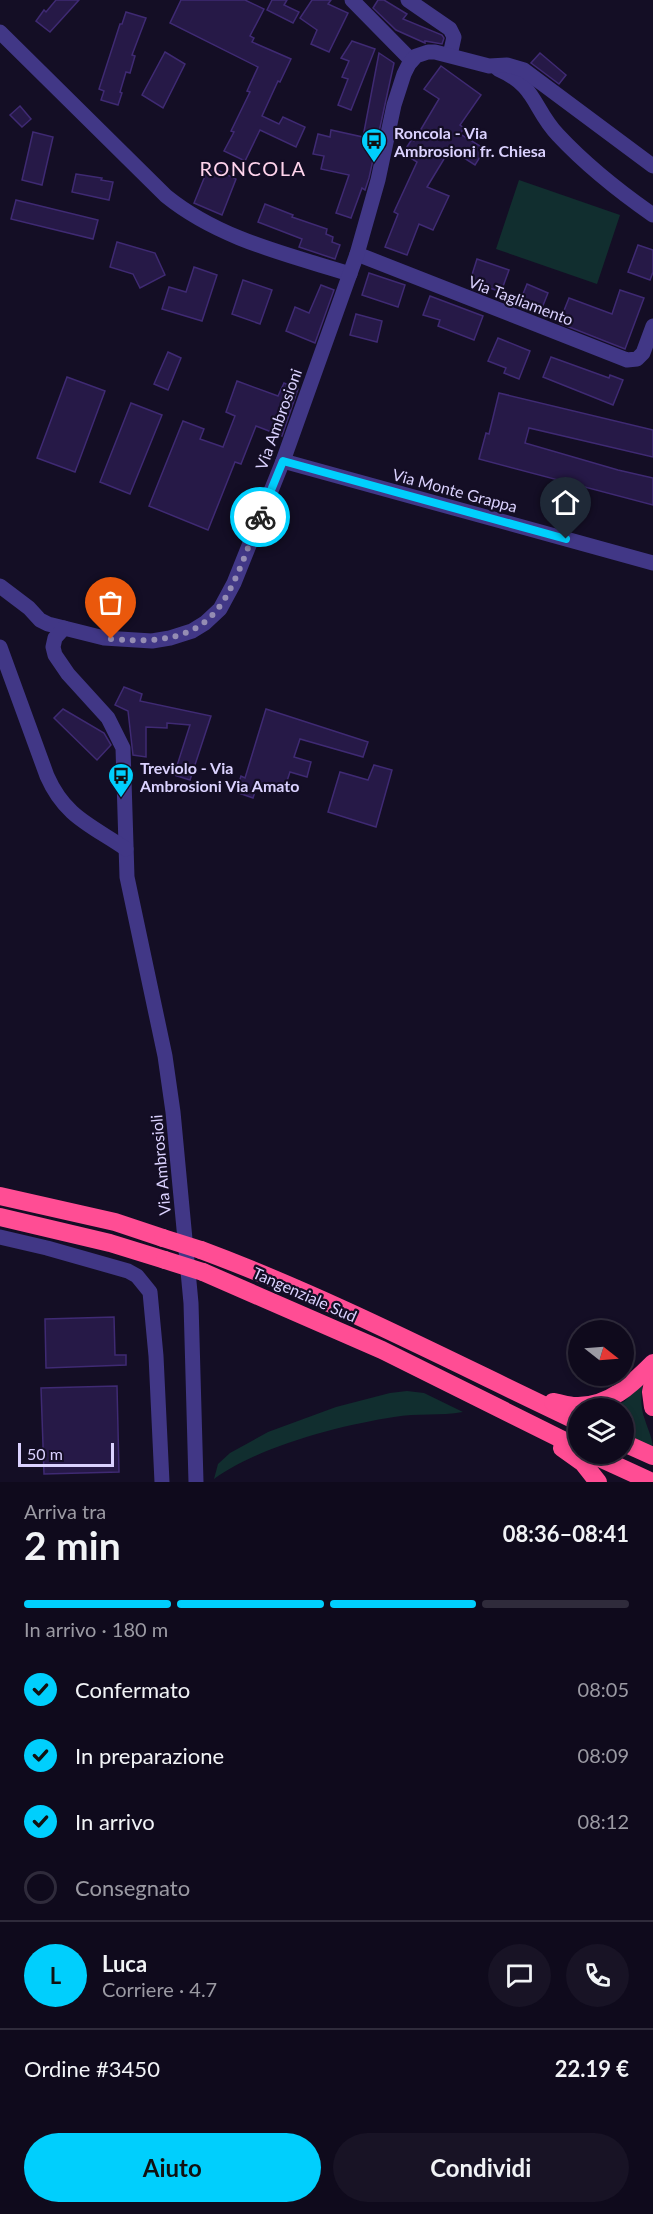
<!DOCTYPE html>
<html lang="it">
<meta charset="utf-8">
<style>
:root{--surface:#0f0a1c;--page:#181325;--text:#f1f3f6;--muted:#9b9aa3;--line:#2f2b3b;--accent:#00cffd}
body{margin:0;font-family:Lato,sans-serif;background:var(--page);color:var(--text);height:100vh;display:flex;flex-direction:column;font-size:22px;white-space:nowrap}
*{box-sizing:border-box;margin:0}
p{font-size:20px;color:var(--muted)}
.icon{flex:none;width:33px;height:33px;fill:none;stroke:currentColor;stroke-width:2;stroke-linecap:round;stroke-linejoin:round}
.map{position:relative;height:1482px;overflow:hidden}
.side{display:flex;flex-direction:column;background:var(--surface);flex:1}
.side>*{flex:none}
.needle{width:39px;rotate:107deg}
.buttons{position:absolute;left:568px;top:1320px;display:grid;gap:12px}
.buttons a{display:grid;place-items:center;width:66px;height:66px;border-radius:50%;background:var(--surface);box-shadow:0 3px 9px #0003,0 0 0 2px var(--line);font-size:30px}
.scale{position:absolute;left:18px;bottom:15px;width:96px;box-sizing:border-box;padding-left:6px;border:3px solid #dbd2ff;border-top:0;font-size:16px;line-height:21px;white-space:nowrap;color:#dbd2ff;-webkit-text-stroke:4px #140e25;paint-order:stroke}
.pin{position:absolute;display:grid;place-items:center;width:51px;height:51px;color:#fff;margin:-62px -26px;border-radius:50% 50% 50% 0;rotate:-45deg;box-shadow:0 0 6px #0007}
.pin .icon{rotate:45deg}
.courier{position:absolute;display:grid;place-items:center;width:60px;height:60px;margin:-30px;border:4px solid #00cffd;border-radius:50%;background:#fff;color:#222;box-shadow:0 2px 8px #0007}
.headline em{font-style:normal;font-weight:700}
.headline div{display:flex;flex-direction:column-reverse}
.headline{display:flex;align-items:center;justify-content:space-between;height:102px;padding:0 24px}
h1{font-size:39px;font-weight:700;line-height:45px}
.bar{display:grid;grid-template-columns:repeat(4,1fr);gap:9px 6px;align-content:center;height:72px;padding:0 24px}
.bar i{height:8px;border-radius:4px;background:var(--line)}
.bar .on{background:var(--accent)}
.bar p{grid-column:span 4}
.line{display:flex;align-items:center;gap:15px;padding:0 24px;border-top:2px solid var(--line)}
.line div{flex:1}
.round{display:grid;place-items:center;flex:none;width:63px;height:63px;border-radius:32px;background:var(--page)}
ol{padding:0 24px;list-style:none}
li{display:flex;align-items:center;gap:18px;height:66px}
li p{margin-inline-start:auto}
li .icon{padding:6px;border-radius:50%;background:var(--accent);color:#111;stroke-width:4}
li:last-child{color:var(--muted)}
li i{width:33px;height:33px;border:3px solid var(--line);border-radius:50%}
.action{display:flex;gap:12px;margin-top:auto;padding:12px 24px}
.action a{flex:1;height:69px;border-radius:36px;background:var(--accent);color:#111;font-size:24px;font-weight:700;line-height:69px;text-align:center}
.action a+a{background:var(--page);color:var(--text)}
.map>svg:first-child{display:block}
</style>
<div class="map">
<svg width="653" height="1482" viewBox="0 0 653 1482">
<rect width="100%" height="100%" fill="#140e25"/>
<g fill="#112e2f">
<path d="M 519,180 L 620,215 L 597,284 L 496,249 Z"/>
<path d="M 643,1381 C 641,1395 640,1406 645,1420 C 648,1430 653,1439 653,1449 L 624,1435 L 624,1408 L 612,1408 L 625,1401 Z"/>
<path d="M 407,1391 L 424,1393 L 463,1412 C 440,1416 417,1413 394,1417 C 341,1425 257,1447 214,1479 L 218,1464 L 230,1453 L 268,1432 L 336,1407 L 390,1393 Z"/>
</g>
<g fill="#261947" stroke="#3f2a73" stroke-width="1.5">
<path d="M 56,0 L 79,0 L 50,32 L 36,21 L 44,10 L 46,12 Z"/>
<path d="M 181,0 L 245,0 L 264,9 L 250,36 L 254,38 L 252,42 L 291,59 L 280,82 L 278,81 L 262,116 L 279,124 L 283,117 L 305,127 L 296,147 L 260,130 L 245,161 L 224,151 L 234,132 L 231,131 L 250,92 L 247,91 L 258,67 L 170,23 Z"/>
<path d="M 272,0 L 287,0 L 284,5 L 299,12 L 293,23 L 267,10 Z"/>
<path d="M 312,0 L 331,0 L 328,4 L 348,13 L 329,52 L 311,44 L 317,30 L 300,18 Z"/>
<path d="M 378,0 L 384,0 L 407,14 L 403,19 L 442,35 L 444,38 L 442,44 L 425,41 L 425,43 L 396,30 L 373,8 Z"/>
<path d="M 126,12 L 146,18 L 132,55 L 135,56 L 130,73 L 126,72 L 120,92 L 122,93 L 118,105 L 101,100 L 104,91 L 99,89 L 120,24 L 122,24 Z"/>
<path d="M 352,41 L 375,49 L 351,110 L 338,105 L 348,79 L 342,77 L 349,61 L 341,58 Z"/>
<path d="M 165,52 L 185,64 L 163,108 L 142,95 Z"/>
<path d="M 379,53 L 394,63 L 369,178 L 365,190 L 362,188 L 351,218 L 336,213 L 349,175 L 321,169 L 324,156 L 313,154 L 318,134 L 330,137 L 331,130 L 363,137 Z"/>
<path d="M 540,53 L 566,75 L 559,84 L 531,63 Z"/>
<path d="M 441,66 L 481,95 L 460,125 L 464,128 L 460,134 L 485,149 L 475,165 L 450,149 L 427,187 L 449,196 L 433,230 L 419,224 L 407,255 L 385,247 L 398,214 L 394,212 L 417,162 L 403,153 L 412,139 L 414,141 L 439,99 L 424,89 Z"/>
<path d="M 20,106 L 31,119 L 22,127 L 10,115 Z"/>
<path d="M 33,132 L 53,137 L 42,185 L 22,180 Z"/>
<path d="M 209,166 L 236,179 L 222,215 L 194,203 Z"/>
<path d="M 76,174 L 102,178 L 101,180 L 113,182 L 109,200 L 72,192 Z"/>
<path d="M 16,200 L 98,220 L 93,239 L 11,219 Z"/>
<path d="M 265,204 L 293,215 L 292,217 L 327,229 L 326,234 L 333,237 L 332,242 L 340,245 L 335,259 L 299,247 L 302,239 L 258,222 Z"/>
<path d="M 117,242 L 155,253 L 165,275 L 140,288 L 133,274 L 110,267 Z"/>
<path d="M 638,245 L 653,250 L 653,272 L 650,280 L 628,272 Z"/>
<path d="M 477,259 L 509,270 L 501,292 L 470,281 Z"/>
<path d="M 194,267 L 217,275 L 202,321 L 162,309 L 169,287 L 186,292 Z"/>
<path d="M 369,273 L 405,285 L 398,307 L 362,295 Z"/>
<path d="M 243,280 L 272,290 L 260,324 L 232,314 Z"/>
<path d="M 527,284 L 548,293 L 540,313 L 519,304 Z"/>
<path d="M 321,285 L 334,290 L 315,343 L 286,331 L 295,307 L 309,313 Z"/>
<path d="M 620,290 L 644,298 L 625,349 L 559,323 L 569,298 L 612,314 Z"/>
<path d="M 430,296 L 483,316 L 474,340 L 438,326 L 440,320 L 423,315 Z"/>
<path d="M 356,314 L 382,321 L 377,342 L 350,335 Z"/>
<path d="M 498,338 L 530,351 L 519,379 L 504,373 L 506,368 L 488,361 Z"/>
<path d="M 168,352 L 181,358 L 168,390 L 154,384 Z"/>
<path d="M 551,357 L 609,378 L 610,375 L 623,380 L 613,405 L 543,377 Z"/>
<path d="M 67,377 L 105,391 L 75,472 L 37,458 Z"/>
<path d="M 237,381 L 278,396 L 284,383 L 298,389 L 282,436 L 256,426 L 241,464 L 235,462 L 208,530 L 149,506 L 183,421 L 204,429 L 200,439 L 223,447 L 235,416 L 226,412 Z"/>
<path d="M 499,393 L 653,430 L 653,457 L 529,428 L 525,443 L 618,470 L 653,478 L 653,505 L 479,459 L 486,433 L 489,434 Z"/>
<path d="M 131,403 L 162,415 L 130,494 L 100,482 Z"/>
<path d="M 124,687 L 142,694 L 140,701 L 211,716 L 190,780 L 174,775 L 190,725 L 167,723 L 167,728 L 146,727 L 146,757 L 133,755 L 128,711 L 115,705 Z"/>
<path d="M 63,709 L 104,733 L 111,745 L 97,760 L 54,718 Z"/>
<path d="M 266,709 L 368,742 L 363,757 L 300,739 L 294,757 L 311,762 L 307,777 L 290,772 L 283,793 L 257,785 L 253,798 L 236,792 L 241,776 L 245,778 Z"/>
<path d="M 374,765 L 392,770 L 376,827 L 328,812 L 340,772 L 368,780 Z"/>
<path d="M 114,1317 L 115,1355 L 126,1355 L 126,1365 L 46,1368 L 45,1319 Z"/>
<path d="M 117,1386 L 119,1472 L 44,1474 L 41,1388 Z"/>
</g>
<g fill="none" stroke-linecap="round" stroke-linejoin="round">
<g stroke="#413786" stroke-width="15">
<path d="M 352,0 L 411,60"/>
<path d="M 408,0 L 450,29 L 454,37 L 450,55"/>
<path d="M 0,32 L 166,196 C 219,239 286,254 350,274"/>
<path d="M 498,69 C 537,86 533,109 558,135 C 586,165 620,192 653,215"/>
<path d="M 357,254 L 627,360 L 637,359 L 643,353 L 653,326"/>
<path d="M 283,461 L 653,563"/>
<path d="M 0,586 L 29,608 L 40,620 L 48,624 L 104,638 L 152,641 L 170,638 L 192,631 L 205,623 L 220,609 L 234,583 L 283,461 L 357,254 L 378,180 L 394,105 L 404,74 L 409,64 L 416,56 L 428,52 L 435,52 L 489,66 L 507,65 L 524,70 L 653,166"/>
<path d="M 64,628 L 55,638 L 53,647 L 55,655 L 68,674 L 108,718 L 123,748 L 127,877 L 165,1056 L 173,1112 L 191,1303 L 196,1482"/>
<path d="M 0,647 L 47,776 C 65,817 91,825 126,849"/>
<path d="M 0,1237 L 47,1248 L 128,1271 L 137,1276 L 150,1292 L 156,1356 L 162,1482"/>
</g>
<g stroke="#ff4d94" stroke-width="18">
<path d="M 0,1196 L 115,1222 L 163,1238"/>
<path d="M 0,1217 L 110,1243 L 165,1260"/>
<path d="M 201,1250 C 330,1298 454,1363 579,1422"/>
<path d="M 203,1272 L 382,1350 L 579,1448"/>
<path d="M 653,1382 L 651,1392 L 653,1407"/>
<path d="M 553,1402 C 560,1403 569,1406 576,1406 C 609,1407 632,1384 653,1363"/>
<path d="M 624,1443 L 653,1456"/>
<path d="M 562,1448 L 583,1463 L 598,1482"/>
<path d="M 591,1454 L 652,1482"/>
</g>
<g stroke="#ff4d94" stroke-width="18">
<path d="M 163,1238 L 201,1250"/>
<path d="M 165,1260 L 203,1272"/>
</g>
</g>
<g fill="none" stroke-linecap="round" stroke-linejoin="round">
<path stroke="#958db3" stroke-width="6" stroke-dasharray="0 10.8" d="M 111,639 C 219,649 226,603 260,517"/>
<path stroke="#00cffd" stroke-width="8" d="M 260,517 L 283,461 L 566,539"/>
</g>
<defs>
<symbol id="bus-pin" viewBox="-11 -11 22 30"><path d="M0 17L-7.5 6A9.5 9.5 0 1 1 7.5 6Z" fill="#00cffd" stroke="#140e25"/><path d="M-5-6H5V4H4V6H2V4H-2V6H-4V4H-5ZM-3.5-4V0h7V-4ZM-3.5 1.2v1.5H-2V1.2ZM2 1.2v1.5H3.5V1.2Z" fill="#111"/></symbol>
</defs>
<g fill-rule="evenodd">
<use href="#bus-pin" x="359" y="126" width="30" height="40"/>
<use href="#bus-pin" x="106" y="761" width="30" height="40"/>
</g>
<g text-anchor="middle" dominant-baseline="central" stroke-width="4.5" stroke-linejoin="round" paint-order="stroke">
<g font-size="16" font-weight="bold" fill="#dbd2ff" stroke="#140e25" text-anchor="start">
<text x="394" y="132">Roncola - Via<tspan x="394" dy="18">Ambrosioni fr. Chiesa</tspan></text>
<text x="140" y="767">Treviolo - Via<tspan x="140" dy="18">Ambrosioni Via Amato</tspan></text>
</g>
<g font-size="16" fill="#dbd2ff" stroke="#140e25">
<text transform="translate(521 300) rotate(21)">Via Tagliamento</text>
<text transform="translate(278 419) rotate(-70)">Via Ambrosioni</text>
<text transform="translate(455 490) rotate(15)">Via Monte Grappa</text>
<text transform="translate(160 1165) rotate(-95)">Via Ambrosioli</text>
<text transform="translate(305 1294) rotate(24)">Tangenziale Sud</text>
</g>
<g font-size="20" letter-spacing="1.5" fill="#ffd4ec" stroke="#140e25">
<text x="253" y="168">RONCOLA</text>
</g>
</g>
</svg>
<div class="buttons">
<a><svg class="needle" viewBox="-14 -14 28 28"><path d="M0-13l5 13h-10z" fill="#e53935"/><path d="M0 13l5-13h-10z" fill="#9b9aa3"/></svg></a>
<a><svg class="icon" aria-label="layers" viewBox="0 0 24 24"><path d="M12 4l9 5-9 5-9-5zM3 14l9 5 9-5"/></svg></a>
</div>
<div class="scale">50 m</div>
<div class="pin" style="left:111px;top:639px;background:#ea580c"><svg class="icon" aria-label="bag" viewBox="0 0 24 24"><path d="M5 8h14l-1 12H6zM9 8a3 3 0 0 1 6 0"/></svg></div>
<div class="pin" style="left:566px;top:539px;background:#1f2937"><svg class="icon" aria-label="home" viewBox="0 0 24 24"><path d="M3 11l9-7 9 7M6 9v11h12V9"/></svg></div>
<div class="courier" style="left:260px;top:517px"><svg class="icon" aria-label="bike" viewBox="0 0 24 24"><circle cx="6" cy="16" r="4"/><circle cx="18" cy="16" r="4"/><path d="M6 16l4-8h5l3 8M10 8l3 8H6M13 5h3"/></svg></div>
</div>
<section class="side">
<div class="headline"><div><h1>2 min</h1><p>Arriva tra</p></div><em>08:36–08:41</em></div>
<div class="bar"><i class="on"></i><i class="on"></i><i class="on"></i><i></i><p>In arrivo · 180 m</p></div>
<ol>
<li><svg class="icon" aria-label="check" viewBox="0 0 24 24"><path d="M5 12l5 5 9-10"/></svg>Confermato<p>08:05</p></li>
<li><svg class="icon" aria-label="check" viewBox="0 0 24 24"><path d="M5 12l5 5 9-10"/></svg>In preparazione<p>08:09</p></li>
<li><svg class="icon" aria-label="check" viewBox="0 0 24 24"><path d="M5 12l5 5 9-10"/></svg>In arrivo<p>08:12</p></li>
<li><i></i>Consegnato</li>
</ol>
<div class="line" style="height:108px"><b class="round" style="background:var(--accent);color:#111">L</b><div><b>Luca</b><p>Corriere · 4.7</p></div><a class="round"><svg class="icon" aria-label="chat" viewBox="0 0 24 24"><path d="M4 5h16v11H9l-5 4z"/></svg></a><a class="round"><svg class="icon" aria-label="phone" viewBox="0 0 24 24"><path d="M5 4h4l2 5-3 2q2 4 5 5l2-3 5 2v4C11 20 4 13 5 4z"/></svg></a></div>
<div class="line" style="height:78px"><div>Ordine #3450</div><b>22.19 €</b></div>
<div class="action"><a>Aiuto</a><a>Condividi</a></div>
</section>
